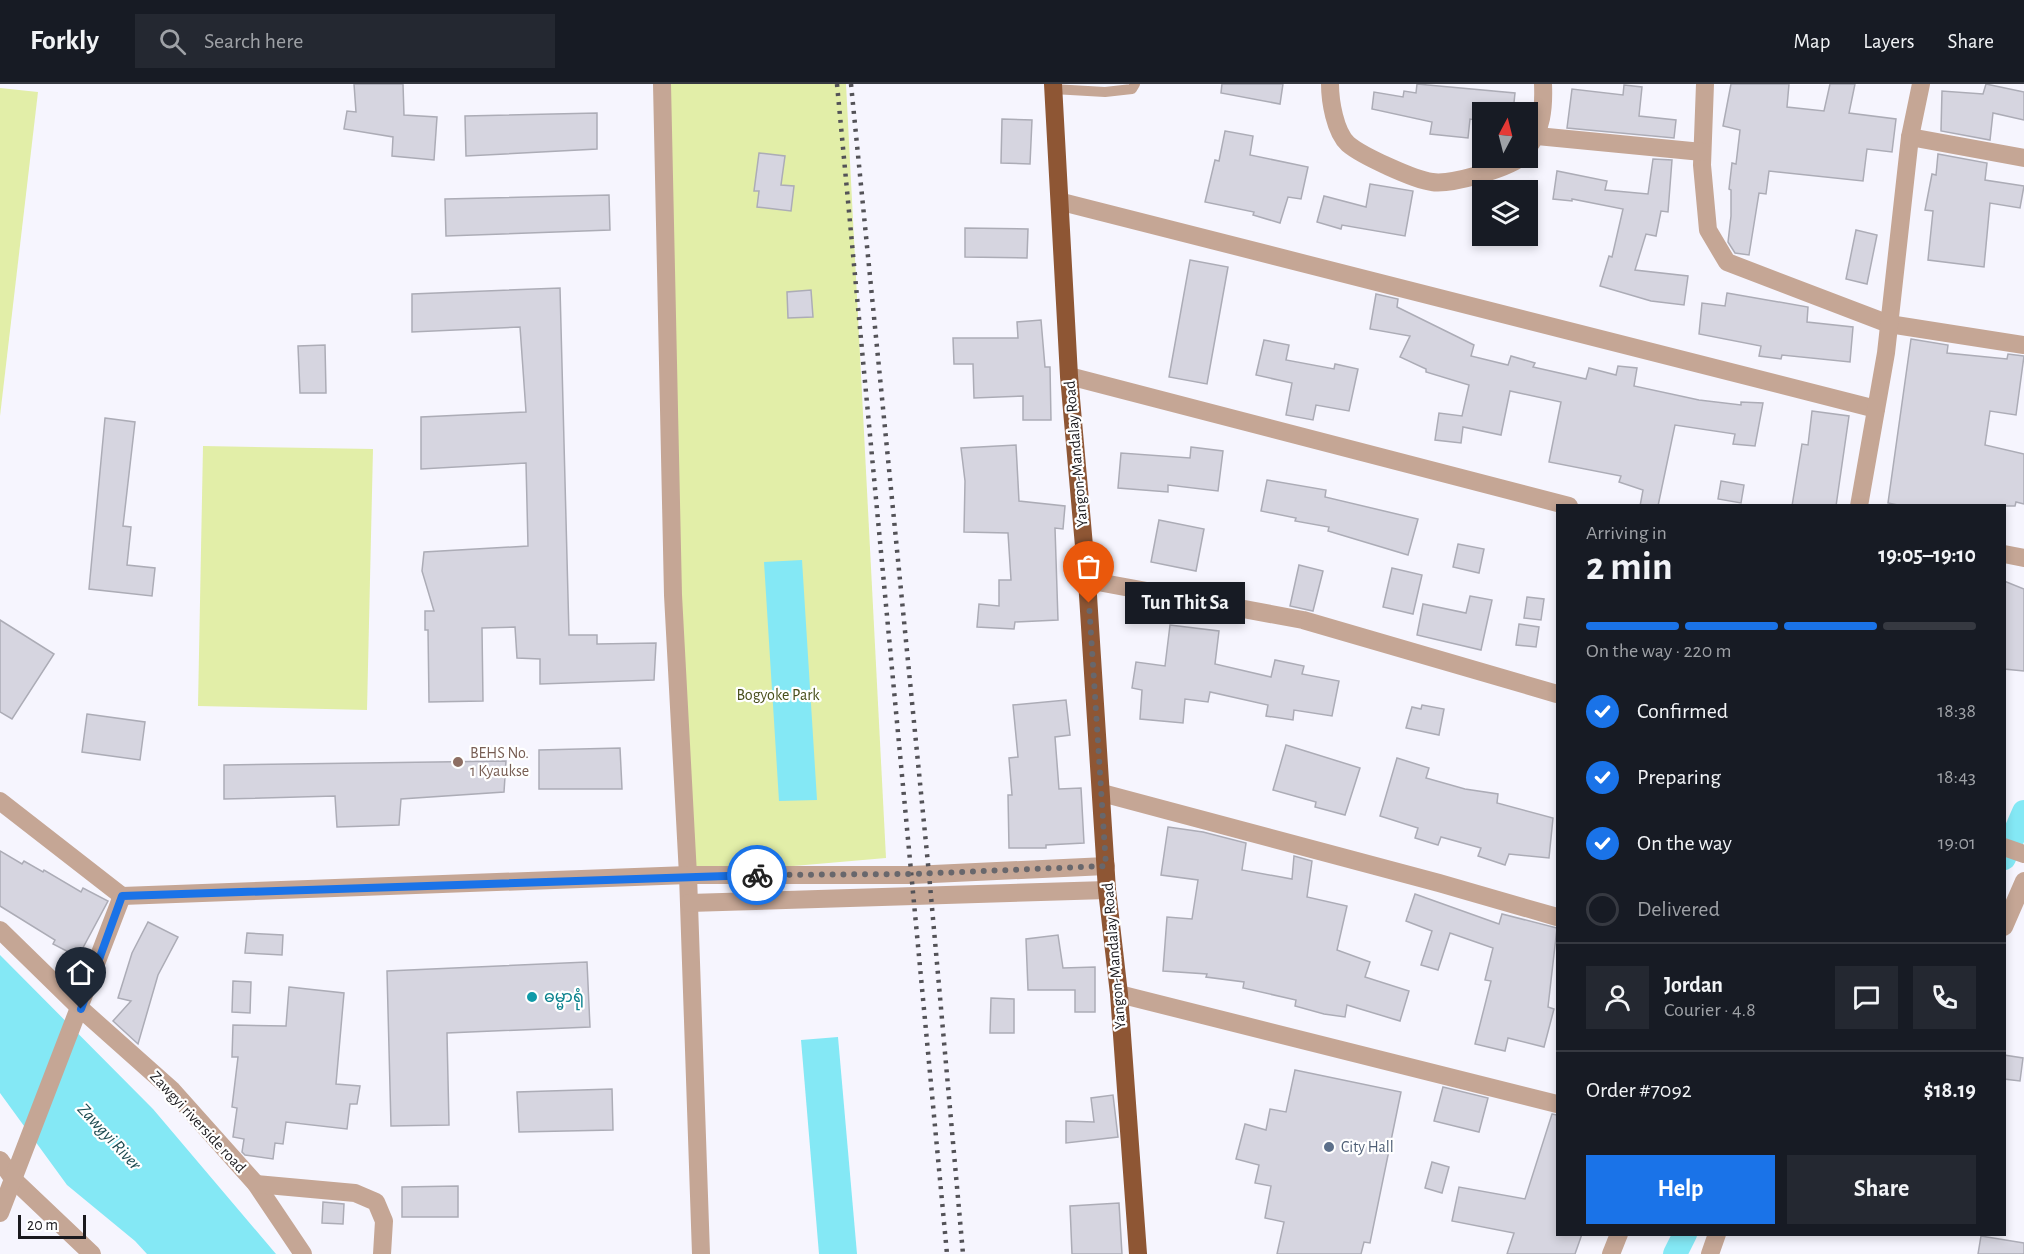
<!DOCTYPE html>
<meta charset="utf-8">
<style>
:root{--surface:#171b24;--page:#242831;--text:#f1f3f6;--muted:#9ea1a6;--line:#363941;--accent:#1a73e8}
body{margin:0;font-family:"Alegreya Sans","Noto Sans Myanmar",sans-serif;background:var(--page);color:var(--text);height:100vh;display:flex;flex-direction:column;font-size:22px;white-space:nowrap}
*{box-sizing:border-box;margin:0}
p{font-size:20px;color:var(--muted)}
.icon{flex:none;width:33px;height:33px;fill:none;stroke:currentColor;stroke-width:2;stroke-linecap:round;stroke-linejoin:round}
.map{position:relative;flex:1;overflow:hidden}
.drawer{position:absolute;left:1556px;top:420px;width:450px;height:732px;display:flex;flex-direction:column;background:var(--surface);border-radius:0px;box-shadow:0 3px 9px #0003}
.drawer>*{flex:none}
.needle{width:39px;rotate:7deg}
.buttons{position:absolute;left:1472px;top:18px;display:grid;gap:12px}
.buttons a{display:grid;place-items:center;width:66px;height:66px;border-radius:0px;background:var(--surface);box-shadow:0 3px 9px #0003;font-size:30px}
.scale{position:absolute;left:18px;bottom:15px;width:68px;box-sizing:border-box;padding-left:6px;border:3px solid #1b1a1e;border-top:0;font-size:16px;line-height:21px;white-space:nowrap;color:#1b1a1e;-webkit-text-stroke:4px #fff;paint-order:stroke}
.pin{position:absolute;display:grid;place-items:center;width:51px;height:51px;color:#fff;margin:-62px -26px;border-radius:50% 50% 50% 0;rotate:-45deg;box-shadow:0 0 6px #0007}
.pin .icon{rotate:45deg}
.courier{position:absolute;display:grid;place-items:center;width:60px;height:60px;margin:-30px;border:4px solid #1a73e8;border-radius:50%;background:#fff;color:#222;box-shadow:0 2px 8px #0007}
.bubble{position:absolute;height:42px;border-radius:0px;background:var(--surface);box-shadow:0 3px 9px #0003;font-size:20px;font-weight:600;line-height:42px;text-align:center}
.overview em{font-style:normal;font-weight:600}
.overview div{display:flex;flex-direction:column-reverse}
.overview{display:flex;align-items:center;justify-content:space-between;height:102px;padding:0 30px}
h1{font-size:39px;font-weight:600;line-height:45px}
.bar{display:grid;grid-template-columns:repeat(4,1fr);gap:9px 6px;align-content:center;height:72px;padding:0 30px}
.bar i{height:8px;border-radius:4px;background:var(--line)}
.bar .on{background:var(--accent)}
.bar p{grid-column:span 4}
.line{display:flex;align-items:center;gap:15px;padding:0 30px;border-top:2px solid var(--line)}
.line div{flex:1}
.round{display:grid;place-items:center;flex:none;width:63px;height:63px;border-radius:0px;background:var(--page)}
ol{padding:0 30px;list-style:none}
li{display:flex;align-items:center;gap:18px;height:66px}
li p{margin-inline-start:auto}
li .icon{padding:6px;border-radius:50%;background:var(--accent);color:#fff;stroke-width:4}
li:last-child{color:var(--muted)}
li i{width:33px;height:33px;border:3px solid var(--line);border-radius:50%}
.cta{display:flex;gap:12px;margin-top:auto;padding:12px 30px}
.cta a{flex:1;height:69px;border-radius:0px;background:var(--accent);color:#fff;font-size:24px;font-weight:600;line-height:69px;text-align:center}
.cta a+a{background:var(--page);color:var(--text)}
header{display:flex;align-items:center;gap:36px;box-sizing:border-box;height:84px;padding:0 30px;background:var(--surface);border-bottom:2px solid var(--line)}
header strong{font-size:28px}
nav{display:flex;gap:33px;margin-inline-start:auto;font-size:21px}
.search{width:420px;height:54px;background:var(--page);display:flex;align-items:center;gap:15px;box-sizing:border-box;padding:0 21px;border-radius:0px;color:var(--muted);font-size:22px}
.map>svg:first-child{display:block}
</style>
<header>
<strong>Forkly</strong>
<div class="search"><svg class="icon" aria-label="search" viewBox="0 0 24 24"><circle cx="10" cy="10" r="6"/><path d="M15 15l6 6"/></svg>Search here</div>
<nav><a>Map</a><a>Layers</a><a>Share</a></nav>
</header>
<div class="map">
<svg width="2024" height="1170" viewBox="0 0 2024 1170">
<rect width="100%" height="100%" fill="#f6f5fe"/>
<g fill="#e2eea8">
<path d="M 661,0 L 846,0 L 886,774 L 688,791 Z"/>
<path d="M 0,4 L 38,8 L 0,332 Z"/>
<path d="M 203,362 L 373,365 L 367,626 L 198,622 Z"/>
</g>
<g fill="#84e8f5">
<path d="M 802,476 L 817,716 L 779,717 L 764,478 Z"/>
<path d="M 0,871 L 153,1025 L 276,1170 L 147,1170 L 135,1157 L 67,1101 L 0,1009 Z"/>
<path d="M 838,953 L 857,1170 L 819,1170 L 801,956 Z"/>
</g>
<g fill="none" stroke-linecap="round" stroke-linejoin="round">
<g stroke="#84e8f5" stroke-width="24">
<path d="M 2004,774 L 2024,728"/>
<path d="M 1675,1170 L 1685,1150"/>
</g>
</g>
<g fill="#d6d5e0" stroke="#acacb6" stroke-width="1.5">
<path d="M 354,0 L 403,0 L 404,31 L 437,33 L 434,76 L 392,72 L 393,53 L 344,45 L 347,27 L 356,28 Z"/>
<path d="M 1222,0 L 1283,0 L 1280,20 L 1221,9 Z"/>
<path d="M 1417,0 L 1515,9 L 1513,28 L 1482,28 L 1482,37 L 1470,35 L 1468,54 L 1430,50 L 1432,38 L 1372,25 L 1374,8 L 1403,13 L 1404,7 L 1416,9 Z"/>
<path d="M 1731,0 L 1789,0 L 1787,23 L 1824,27 L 1830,0 L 1855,0 L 1849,29 L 1896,35 L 1892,68 L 1867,65 L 1863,97 L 1769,87 L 1766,110 L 1759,109 L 1749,171 L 1735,169 L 1728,158 L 1731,132 L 1731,106 L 1729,105 L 1732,79 L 1736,80 L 1740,46 L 1723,42 Z"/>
<path d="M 1986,0 L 2024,8 L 2024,36 L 1993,29 L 1990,56 L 1941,47 L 1942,7 L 1983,10 Z"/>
<path d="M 1624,1 L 1642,3 L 1639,32 L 1676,36 L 1674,54 L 1567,44 L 1572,5 L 1623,11 Z"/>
<path d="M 597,29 L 597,65 L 466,72 L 465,32 Z"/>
<path d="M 1002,35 L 1032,36 L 1030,80 L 1001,79 Z"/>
<path d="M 1225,47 L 1253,52 L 1250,71 L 1308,83 L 1301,115 L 1288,113 L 1280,139 L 1253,131 L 1254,128 L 1205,118 L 1215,76 L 1219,77 Z"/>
<path d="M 759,69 L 785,72 L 781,101 L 794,102 L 791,127 L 757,123 L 759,107 L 754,107 Z"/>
<path d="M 1938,70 L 1987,79 L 1985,96 L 2024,102 L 2020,124 L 1990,119 L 1984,183 L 1928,176 L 1933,127 L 1925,126 L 1932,90 L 1936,91 Z"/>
<path d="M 1653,75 L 1672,76 L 1668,128 L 1661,127 L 1656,152 L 1646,150 L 1635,186 L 1688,192 L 1684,221 L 1651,217 L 1600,202 L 1609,172 L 1612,173 L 1623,125 L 1572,115 L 1572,117 L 1553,115 L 1557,87 L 1607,97 L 1605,106 L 1648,110 Z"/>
<path d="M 1370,100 L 1413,107 L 1405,152 L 1342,141 L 1341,145 L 1317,138 L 1324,112 L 1366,123 Z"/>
<path d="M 609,111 L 610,146 L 446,152 L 445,115 Z"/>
<path d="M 965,144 L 1028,145 L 1027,174 L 965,173 Z"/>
<path d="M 1856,146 L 1877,151 L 1867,200 L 1846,195 Z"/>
<path d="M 1190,176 L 1228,183 L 1207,300 L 1169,293 Z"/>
<path d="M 560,204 L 569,551 L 597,551 L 597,560 L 656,559 L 654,596 L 540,600 L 540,575 L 517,574 L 515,543 L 482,544 L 483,617 L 429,618 L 428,546 L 425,546 L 425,527 L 434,527 L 422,487 L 424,468 L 528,462 L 526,379 L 421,385 L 421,333 L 526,328 L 520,243 L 412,248 L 412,210 Z"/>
<path d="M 811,206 L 813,233 L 788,234 L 787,208 Z"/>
<path d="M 1727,209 L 1808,223 L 1807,238 L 1853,243 L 1850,278 L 1782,271 L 1781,275 L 1759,272 L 1761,262 L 1699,250 L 1702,219 L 1725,222 Z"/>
<path d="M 1376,210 L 1398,215 L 1397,223 L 1474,261 L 1471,272 L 1508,281 L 1511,272 L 1535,279 L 1533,283 L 1586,295 L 1589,284 L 1616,291 L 1618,282 L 1637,284 L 1634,302 L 1699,316 L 1741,321 L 1741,318 L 1763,319 L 1755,362 L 1733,360 L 1735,350 L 1675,341 L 1658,422 L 1640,422 L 1643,406 L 1619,398 L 1621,392 L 1549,378 L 1561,318 L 1510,307 L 1501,351 L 1463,343 L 1461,359 L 1435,356 L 1439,329 L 1462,332 L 1469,301 L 1426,288 L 1426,285 L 1400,273 L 1410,252 L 1370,245 Z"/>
<path d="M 1041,236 L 1045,283 L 1050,283 L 1051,336 L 1023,336 L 1023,312 L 974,314 L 973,280 L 954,280 L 953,254 L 1018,254 L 1017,238 Z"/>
<path d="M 1911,255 L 1948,261 L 1947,269 L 2007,275 L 2008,270 L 2024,272 L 2016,331 L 1990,327 L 1985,361 L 2024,370 L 2024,420 L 2016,418 L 2015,422 L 1903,422 L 1888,419 Z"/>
<path d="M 1264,256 L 1289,261 L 1286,276 L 1334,285 L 1335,280 L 1358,285 L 1349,327 L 1316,321 L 1313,336 L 1286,331 L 1292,299 L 1256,291 Z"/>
<path d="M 325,261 L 326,309 L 300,309 L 298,262 Z"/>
<path d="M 1812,327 L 1849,332 L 1836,422 L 1792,422 L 1802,360 L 1808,361 Z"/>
<path d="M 105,334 L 135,338 L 123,442 L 131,443 L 127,481 L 155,484 L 152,512 L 89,505 Z"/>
<path d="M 1016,361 L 1019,417 L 1065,422 L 1063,445 L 1055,444 L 1058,536 L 1015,538 L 1014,545 L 977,543 L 979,520 L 999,522 L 999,496 L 1011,496 L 1008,449 L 964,448 L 965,397 L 961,364 Z"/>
<path d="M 1191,363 L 1223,367 L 1218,407 L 1168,401 L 1168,408 L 1118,404 L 1121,369 L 1190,374 Z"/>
<path d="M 1267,396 L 1326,406 L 1325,413 L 1418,435 L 1408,471 L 1328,447 L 1329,443 L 1295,437 L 1296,434 L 1261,427 Z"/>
<path d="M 1721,397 L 1744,401 L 1741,419 L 1718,415 Z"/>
<path d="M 1159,436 L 1204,445 L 1196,487 L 1151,478 Z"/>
<path d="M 1458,460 L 1484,465 L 1479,489 L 1453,483 Z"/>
<path d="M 1299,481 L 1323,487 L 1313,527 L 1290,522 Z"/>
<path d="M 1392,484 L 1422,491 L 1413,530 L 1383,523 Z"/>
<path d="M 2004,497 L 2024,505 L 2024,587 L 2004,585 Z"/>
<path d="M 1470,512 L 1492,516 L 1481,566 L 1417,551 L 1423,520 L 1466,529 Z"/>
<path d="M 1527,513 L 1544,515 L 1541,536 L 1524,534 Z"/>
<path d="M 0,536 L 54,570 L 12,635 L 0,628 Z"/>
<path d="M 1519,540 L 1539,543 L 1536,563 L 1516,561 Z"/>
<path d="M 1170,541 L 1219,547 L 1215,580 L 1271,593 L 1275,576 L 1304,582 L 1302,590 L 1339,597 L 1332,632 L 1294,626 L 1293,636 L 1266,632 L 1268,621 L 1210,608 L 1208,618 L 1185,615 L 1183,639 L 1140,635 L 1142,606 L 1132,604 L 1136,578 L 1165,582 Z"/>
<path d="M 1066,616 L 1070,651 L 1055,653 L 1059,705 L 1081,704 L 1084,759 L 1046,761 L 1046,764 L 1009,764 L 1008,711 L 1012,711 L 1009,674 L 1018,673 L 1013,621 Z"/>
<path d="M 1422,621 L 1444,625 L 1439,651 L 1406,644 L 1412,623 L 1421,625 Z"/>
<path d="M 87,630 L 145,638 L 140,676 L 82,668 Z"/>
<path d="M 1286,661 L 1360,684 L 1345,731 L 1315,723 L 1316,718 L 1273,706 Z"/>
<path d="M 620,664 L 622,705 L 539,705 L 539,666 Z"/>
<path d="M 1397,674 L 1429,684 L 1426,694 L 1465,705 L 1498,710 L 1497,719 L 1553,734 L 1549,774 L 1509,770 L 1505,781 L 1478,772 L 1481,764 L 1441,753 L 1438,761 L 1415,754 L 1418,744 L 1380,732 Z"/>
<path d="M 506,677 L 504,708 L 401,715 L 399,741 L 337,743 L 335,712 L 224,715 L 224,681 Z"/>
<path d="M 1168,743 L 1203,748 L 1246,759 L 1242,786 L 1292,795 L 1294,772 L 1312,777 L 1307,813 L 1347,822 L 1337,866 L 1370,878 L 1365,893 L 1409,907 L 1400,937 L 1347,921 L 1345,933 L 1324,930 L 1295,922 L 1296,916 L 1243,904 L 1244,898 L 1206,893 L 1207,890 L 1163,887 L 1167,833 L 1192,835 L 1198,796 L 1161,791 Z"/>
<path d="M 0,767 L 22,780 L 24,777 L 43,788 L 44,786 L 81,808 L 83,804 L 108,817 L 78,873 L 53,860 L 55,856 L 0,822 Z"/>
<path d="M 1415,810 L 1499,840 L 1502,830 L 1557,844 L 1548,923 L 1554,925 L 1544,963 L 1508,954 L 1505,967 L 1475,960 L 1491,897 L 1485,896 L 1493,864 L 1450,849 L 1438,886 L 1421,881 L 1432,847 L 1406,837 Z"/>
<path d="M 148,838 L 178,853 L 158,891 L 138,960 L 113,937 L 131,917 L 118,914 L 132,869 Z"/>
<path d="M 247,849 L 283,851 L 282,871 L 245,869 Z"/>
<path d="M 1058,851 L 1063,884 L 1095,883 L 1095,928 L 1075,928 L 1075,906 L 1028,906 L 1026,855 Z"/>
<path d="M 587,878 L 590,943 L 447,949 L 449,1041 L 391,1042 L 387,887 Z"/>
<path d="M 233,897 L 251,898 L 250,929 L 232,928 Z"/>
<path d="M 289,903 L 344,909 L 336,1000 L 360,1002 L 357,1020 L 350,1020 L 347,1045 L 286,1038 L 283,1060 L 275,1059 L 273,1075 L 245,1071 L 242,1068 L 244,1055 L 233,1053 L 237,1024 L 232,1023 L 238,973 L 232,973 L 233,941 L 286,942 Z"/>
<path d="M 991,914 L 1014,915 L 1014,949 L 990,949 Z"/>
<path d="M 2004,971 L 2023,974 L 2020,997 L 2004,995 Z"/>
<path d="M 1295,986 L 1401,1008 L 1370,1159 L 1364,1158 L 1361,1170 L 1277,1170 L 1284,1138 L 1265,1134 L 1271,1102 L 1255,1099 L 1259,1081 L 1236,1075 L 1245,1040 L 1266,1046 L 1270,1025 L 1286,1028 Z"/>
<path d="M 1443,1003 L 1488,1014 L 1479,1048 L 1434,1037 Z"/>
<path d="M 612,1005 L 613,1046 L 519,1048 L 517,1008 Z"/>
<path d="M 1113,1011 L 1118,1053 L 1066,1059 L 1066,1037 L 1094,1038 L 1091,1014 Z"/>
<path d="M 1552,1030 L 1557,1031 L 1557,1150 L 1582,1150 L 1575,1170 L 1507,1170 L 1514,1149 L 1452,1137 L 1459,1103 L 1525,1115 Z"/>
<path d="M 1432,1078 L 1449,1083 L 1442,1109 L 1425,1104 Z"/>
<path d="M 458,1102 L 458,1133 L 402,1133 L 402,1103 Z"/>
<path d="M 323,1118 L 344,1120 L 343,1140 L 322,1139 Z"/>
<path d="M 1119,1119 L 1122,1170 L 1072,1170 L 1070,1122 Z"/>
<path d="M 1981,1152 L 2024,1159 L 2024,1170 L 1978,1170 Z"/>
</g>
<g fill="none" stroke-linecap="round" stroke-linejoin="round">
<path stroke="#c5a695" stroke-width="10" d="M 1053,5 L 1105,8 L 1132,5 L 1135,0"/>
<g stroke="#c5a695" stroke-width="18">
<path d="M 662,0 L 673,511 L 688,791 L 701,1170"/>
<path d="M 1330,0 C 1330,17 1335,48 1348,60 C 1362,72 1415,96 1432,98 C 1451,101 1505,85 1520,74"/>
<path d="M 1705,0 L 1702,81 L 1708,146 L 1727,178 L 1889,240 L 2024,261"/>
<path d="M 1537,52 L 1702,68"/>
<path d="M 1910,53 L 2024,74"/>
<path d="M 1527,65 C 1542,46 1544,24 1543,0"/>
<path d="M 1062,118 L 1876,325"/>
<path d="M 1069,292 L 1569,422"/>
<path d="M 1859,422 L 1886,269 L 1910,53 L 1921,0"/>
<path d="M 2004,470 L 2024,474"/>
<path d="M 1087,496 L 1303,536 L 1557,610"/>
<path d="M 1102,709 L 1439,799 L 1557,833"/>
<path d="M 0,717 L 122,812 L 688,791 L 912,791 L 1106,782"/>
<path d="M 2004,763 L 2024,770"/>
<path d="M 689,819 L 1107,806"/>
<path d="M 2004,843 L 2024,797"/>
<path d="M 0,846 L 81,925 L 172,1006 L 256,1100 L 303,1170"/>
<path d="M 1119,910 L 1557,1020"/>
<path d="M 0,1076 L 14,1096 L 92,1170"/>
<path d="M 256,1100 L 355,1109 L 376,1118 L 384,1137 L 382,1170"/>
<path d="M 0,1129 L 122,812"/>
<path d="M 1611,1170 L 1619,1150"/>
<path d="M 1710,1170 L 1717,1150"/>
</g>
<path stroke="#8e5634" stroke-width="18" d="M 1053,0 L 1069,292 L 1087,496 L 1107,806 L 1119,910 L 1138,1170"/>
<g stroke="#535257" stroke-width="4.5" stroke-dasharray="3 6" stroke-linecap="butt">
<path d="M 837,0 L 947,1170"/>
<path d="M 851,0 L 929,790 L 963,1170"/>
</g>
</g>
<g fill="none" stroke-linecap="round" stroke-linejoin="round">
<path stroke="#68676c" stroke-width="6" stroke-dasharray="0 10.8" d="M 757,791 L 912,790 L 1106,782 L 1089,519"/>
<path stroke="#1a73e8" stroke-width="8" d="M 81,925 L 122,812 L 757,791"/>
</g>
<circle fill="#8d6e63" stroke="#fff" stroke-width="2" cx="458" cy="678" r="6"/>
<circle fill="#0f9aa8" stroke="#fff" stroke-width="2" cx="532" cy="913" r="6"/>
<circle fill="#5c6f8a" stroke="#fff" stroke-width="2" cx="1329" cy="1063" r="6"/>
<g text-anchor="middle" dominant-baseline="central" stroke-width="4.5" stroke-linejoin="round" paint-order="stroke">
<g font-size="16" fill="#1b1a1e" stroke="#fff">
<text transform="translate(1076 370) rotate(-95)">Yangon-Mandalay Road</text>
<text transform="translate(1114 872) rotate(-95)">Yangon-Mandalay Road</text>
<text transform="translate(198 1038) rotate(47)">Zawgyi riverside road</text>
</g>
<g font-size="16" fill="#474e19" stroke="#fff">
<text x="778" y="611">Bogyoke Park</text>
</g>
<g font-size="16" fill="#785e54" stroke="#fff" text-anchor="start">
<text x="470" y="669">BEHS No.<tspan x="470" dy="18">1 Kyaukse</tspan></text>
</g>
<g font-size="16" fill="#0d838f" stroke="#fff" text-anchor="start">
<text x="544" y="913">ဓမ္မာရုံ</text>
</g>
<g font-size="16" fill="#4e5e75" stroke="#fff" text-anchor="start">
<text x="1341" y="1063">City Hall</text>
</g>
<g font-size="18" font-style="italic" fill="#1d4b51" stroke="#fff">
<text transform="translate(109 1053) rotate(47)">Zawgyi River</text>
</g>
</g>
</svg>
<div class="buttons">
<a><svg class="needle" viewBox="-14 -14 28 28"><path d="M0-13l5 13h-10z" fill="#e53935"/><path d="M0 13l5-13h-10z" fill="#9ea1a6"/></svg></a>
<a><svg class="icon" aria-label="layers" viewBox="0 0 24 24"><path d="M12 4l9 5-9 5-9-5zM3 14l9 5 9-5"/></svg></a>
</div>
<div class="scale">20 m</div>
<div class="pin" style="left:1089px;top:519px;background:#ea580c"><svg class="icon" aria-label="bag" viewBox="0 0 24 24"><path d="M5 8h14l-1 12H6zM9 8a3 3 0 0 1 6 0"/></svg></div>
<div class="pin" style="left:81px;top:925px;background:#1f2937"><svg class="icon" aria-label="home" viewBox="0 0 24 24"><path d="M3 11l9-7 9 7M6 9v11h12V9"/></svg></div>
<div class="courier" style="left:757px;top:791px"><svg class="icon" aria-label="bike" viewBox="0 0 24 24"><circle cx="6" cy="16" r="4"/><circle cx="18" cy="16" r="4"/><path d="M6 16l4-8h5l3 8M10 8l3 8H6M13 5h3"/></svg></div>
<div class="bubble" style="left:1125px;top:498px;width:120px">Tun Thit Sa</div>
<section class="drawer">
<div class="overview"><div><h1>2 min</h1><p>Arriving in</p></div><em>19:05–19:10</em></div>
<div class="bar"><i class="on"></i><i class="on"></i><i class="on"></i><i></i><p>On the way · 220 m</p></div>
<ol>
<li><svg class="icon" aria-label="check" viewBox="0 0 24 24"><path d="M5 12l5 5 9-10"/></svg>Confirmed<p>18:38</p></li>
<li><svg class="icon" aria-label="check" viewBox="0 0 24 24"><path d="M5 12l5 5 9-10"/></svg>Preparing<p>18:43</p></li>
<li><svg class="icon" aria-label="check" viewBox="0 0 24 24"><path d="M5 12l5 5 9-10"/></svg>On the way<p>19:01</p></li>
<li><i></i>Delivered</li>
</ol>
<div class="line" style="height:108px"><a class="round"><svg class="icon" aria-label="person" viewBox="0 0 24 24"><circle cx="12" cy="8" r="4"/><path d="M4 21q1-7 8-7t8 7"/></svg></a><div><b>Jordan</b><p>Courier · 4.8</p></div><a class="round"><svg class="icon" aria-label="chat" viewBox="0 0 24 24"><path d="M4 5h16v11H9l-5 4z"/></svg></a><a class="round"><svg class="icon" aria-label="phone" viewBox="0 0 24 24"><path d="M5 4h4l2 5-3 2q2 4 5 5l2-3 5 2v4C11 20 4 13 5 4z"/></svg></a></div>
<div class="line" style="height:78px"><div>Order #7092</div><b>$18.19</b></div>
<div class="cta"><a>Help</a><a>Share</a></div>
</section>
</div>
